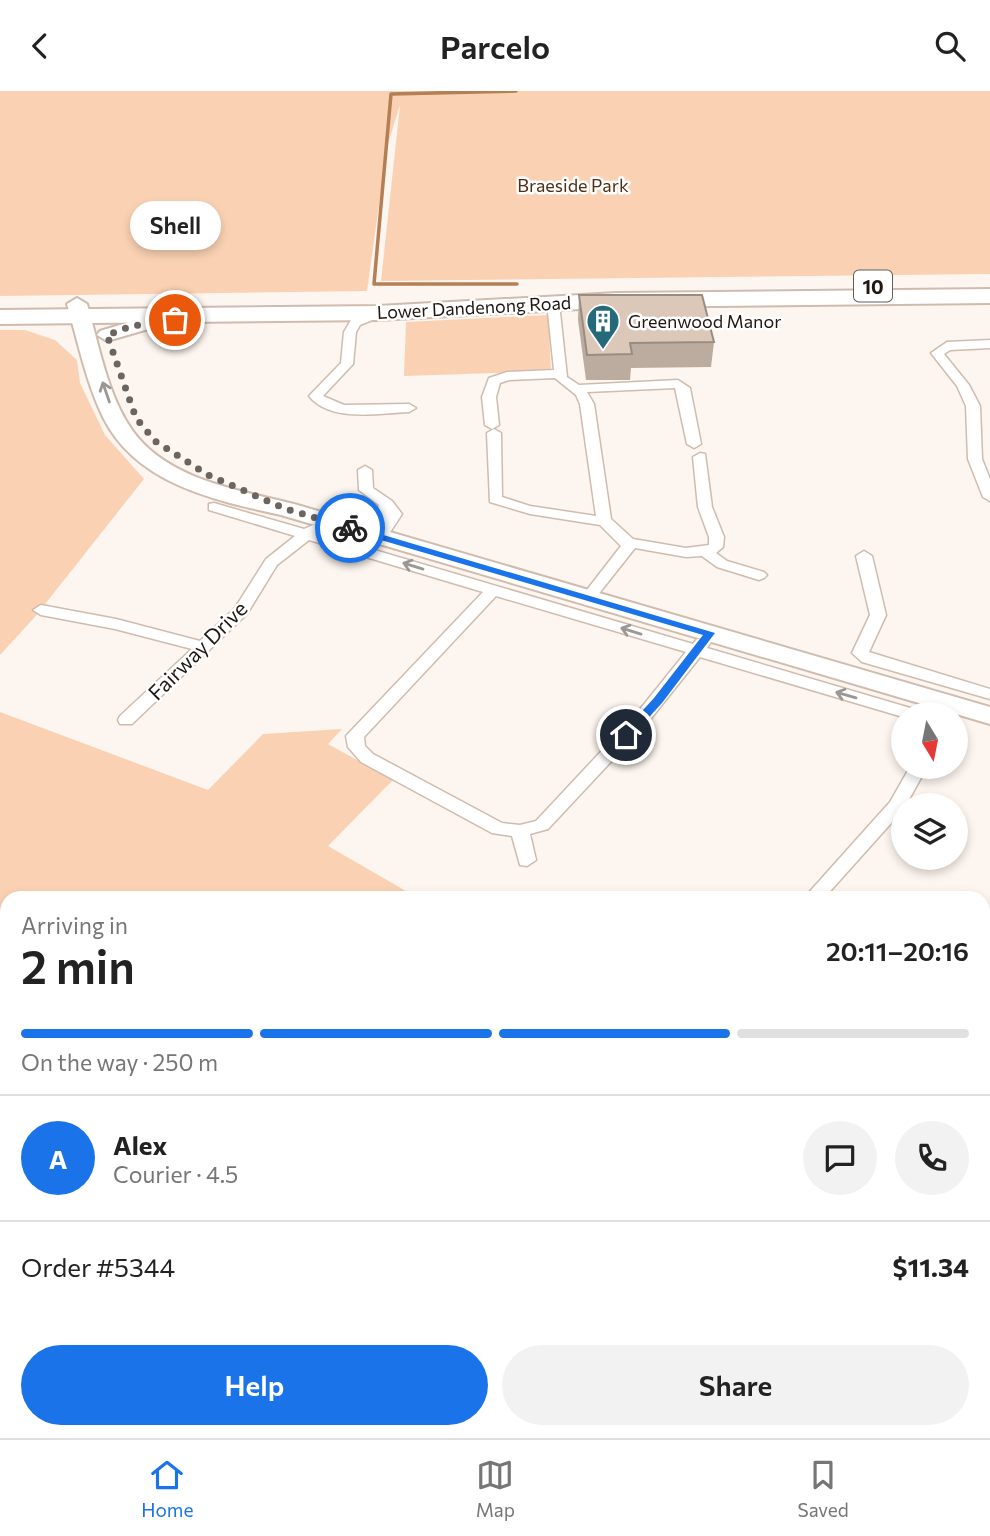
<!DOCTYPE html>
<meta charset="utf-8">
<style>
:root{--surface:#fff;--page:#f2f2f2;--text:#222;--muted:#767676;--line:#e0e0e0;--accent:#1a73e8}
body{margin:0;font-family:Commissioner,sans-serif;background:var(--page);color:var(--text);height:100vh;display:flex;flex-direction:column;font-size:26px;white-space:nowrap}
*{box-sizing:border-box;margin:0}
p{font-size:23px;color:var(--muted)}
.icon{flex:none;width:38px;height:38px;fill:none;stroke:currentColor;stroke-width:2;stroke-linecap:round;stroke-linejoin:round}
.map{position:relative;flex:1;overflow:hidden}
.sheet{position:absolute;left:0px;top:800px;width:990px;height:548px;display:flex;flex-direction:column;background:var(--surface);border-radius:21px 21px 0 0;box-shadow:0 4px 10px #0003}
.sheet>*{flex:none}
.needle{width:46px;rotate:170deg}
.tools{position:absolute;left:891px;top:611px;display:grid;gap:14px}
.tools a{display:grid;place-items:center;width:77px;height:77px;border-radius:50%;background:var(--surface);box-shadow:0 4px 10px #0003;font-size:35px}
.pin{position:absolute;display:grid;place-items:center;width:60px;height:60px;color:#fff;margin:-30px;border:4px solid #fff;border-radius:50%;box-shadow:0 2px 7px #0007}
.courier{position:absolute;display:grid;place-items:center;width:70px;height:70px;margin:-35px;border:5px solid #1a73e8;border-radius:50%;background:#fff;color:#222;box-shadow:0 2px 9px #0007}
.bubble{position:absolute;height:49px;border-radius:24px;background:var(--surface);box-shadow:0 4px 10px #0003;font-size:23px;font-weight:600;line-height:49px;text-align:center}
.head em{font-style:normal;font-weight:600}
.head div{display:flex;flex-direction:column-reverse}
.head{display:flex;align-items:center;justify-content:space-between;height:119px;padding:0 21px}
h1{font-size:46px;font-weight:600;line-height:52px}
.bar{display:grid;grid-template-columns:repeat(4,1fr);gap:10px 7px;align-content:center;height:84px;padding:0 21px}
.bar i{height:9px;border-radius:5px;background:var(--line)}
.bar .on{background:var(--accent)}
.bar p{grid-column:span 4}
.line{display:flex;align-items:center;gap:18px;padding:0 21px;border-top:2px solid var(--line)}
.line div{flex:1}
.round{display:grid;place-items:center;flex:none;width:74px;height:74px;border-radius:37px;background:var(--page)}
.primary-button{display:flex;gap:14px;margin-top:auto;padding:14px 21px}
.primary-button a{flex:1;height:80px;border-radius:42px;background:var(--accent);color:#fff;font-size:28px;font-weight:600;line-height:80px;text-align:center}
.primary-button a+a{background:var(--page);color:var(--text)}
header{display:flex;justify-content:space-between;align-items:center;height:91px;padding:0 21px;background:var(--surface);font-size:32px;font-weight:600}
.tab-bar{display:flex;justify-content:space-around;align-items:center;height:98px;border-top:2px solid var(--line);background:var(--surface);font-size:19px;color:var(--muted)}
.tab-bar a{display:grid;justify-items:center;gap:4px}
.tab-bar .on{color:var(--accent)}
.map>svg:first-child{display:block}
</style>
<header><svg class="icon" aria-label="back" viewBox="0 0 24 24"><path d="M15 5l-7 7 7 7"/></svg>Parcelo<svg class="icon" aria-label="search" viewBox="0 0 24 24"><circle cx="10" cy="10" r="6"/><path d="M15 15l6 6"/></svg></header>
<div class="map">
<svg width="990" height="1347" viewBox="0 0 990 1347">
<rect width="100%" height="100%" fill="#fdf5ef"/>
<g fill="#fad2b3">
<path d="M 0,0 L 990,0 L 990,183 L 381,190 L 400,14 L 387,56 L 367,200 L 0,205 Z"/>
<path d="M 548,224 L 551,280 L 404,285 L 406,231 Z"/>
<path d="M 0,239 L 25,239 L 55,249 L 77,269 L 80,292 L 105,344 L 144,388 L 34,527 L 0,564 Z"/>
<path d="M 0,621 L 208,699 L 263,643 L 342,638 L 328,653 L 393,689 L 328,755 L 418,807 L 7,807 L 7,1031 L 0,1024 Z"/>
<path d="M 314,1341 L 639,1341 L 636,1347 L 320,1347 Z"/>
</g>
<path fill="#f0a86c" d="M 0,1231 L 7,1231 L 7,1294 L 0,1298 Z"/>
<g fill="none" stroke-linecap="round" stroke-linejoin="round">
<path stroke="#b47f54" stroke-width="3.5" d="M 516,0 L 391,3 L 374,193 L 517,193"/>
<defs>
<g id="street">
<path d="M 553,208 L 559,212 L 567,286 L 579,294 L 678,289 L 690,297 L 701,353 L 694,357 L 687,353 L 675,297 L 587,301 L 594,313 L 611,428 L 633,448 L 686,457 L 709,454 L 709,446 L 698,416 L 693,366 L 700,362 L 705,363 L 712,416 L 724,446 L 723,456 L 716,462 L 727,470 L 764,481 L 767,484 L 764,487 L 759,489 L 717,476 L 702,465 L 686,466 L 635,457 L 593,510 L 583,510 L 580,507 L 583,504 L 621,455 L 600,434 L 530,423 L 490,411 L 487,342 L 494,338 L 501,342 L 502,406 L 530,415 L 596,425 L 580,313 L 576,304 L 555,287 L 509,289 L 500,292 L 496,306 L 499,334 L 492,338 L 485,334 L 482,306 L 489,287 L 507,281 L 554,279 L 547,212 Z"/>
<path d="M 377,220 L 387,223 L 360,234 L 356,241 L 353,273 L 323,305 L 344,314 L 409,313 L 416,317 L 409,321 C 379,322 331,332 309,305 L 341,272 L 344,241 L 351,229 Z"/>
<path d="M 990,249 L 990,257 L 950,259 L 944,263 L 969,294 L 980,315 L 982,368 L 990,388 L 990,410 L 983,406 L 968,368 L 966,315 L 957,295 L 931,262 L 947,251 Z"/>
<path d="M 365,375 L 372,379 L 373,397 L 392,410 L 402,423 L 385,449 L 380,450 L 373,446 L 382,431 L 368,444 L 358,444 L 356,441 L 377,420 L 379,414 L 359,399 L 358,379 Z"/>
<path d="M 214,412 L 304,438 L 313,434 L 318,435 L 320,438 L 317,442 L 693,553 L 697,548 L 709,548 L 711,551 L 707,557 L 917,619 L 919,623 L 903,623 L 903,626 L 700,566 L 649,630 L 548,738 L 530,743 L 536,769 L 527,775 L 520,774 L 512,745 L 492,742 L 361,671 L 348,656 L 346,645 L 483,501 L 309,449 L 277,474 L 247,523 L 132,633 L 120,633 L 118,629 L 120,625 L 192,558 L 115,538 L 41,524 L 33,519 L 41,514 L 116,528 L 200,550 L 235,517 L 266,468 L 295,445 L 209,419 L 209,413 ZM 496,505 L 686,561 L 637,622 L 536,730 L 520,734 L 502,732 L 373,663 L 365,655 L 364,646 Z"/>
<path d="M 864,460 L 872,465 L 886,524 L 869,561 L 990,598 L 990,608 L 862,571 L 852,562 L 870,524 L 856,465 Z"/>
<path d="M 910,676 L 927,676 L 906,714 L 903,714 L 903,719 L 824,807 L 804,807 L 890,711 Z"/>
<path d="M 990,995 L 990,1021 L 984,1023 L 984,997 Z"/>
<path d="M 228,1340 L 256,1340 L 259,1347 L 231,1347 Z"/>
<path d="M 831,1340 L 857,1340 L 854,1347 L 828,1347 Z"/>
</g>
<g id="primary">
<path d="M 77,207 L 87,213 C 99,254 107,303 132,339 C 167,389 239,399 294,413 L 990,616 L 990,633 L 281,424 C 214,409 136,393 103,326 C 86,291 78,251 67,213 Z"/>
<path d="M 197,221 L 204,223 L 207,227 L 204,231 L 145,239 L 107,250 L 97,244 L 100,240 L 143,227 Z"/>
</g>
<path id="highway" d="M 990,198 L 990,212 L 617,216 L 378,229 L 0,233 L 0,219 L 378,215 L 617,202 Z"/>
</defs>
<use href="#street" stroke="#cfbcae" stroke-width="3"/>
<use href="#primary" stroke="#cfbcae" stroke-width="4"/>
<use href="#highway" stroke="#cfbcae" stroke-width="4"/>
<use href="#street" fill="#fff" fill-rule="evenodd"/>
<use href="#primary" fill="#fff" fill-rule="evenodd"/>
<use href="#highway" fill="#fff" fill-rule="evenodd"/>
</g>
<path fill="#bcac9f" d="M 579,204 L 714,251 L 711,276 L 631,277 L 630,289 L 586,289 L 578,229 Z"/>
<path fill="#dbc8b9" stroke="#998c82" stroke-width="2" d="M 579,204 L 702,204 L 714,251 L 630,252 L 632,263 L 587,264 Z"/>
<defs><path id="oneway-shaft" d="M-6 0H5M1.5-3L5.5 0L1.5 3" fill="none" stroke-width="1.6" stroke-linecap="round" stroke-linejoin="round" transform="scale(1.75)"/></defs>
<g stroke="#9a9794">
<use href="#oneway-shaft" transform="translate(106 301) rotate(-109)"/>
<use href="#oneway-shaft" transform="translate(413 475) rotate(-163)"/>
<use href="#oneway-shaft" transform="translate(631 540) rotate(-163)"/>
<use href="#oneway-shaft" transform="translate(846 604) rotate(-164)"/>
</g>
<path fill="#1a73e8" d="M 347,435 L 353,435 L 715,542 L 662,612 L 630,647 L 622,647 L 622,642 L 654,607 L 703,544 L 347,439 Z"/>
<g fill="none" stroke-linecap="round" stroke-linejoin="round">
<path stroke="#6c655f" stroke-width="7" stroke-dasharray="0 12.6" d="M 175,229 L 132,235 L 107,244 L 136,327 L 155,350 L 208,384 L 286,418 L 350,437"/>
</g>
<defs>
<symbol id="building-pin" viewBox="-11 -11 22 30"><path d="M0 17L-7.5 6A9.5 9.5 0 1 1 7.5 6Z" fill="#256a7a" stroke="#fff"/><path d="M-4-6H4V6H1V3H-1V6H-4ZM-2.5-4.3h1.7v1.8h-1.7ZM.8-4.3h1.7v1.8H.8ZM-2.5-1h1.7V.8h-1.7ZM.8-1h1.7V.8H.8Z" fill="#fff"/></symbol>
</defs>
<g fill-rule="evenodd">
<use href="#building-pin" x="584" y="211" width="38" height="52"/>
</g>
<g text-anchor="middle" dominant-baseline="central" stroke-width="5" stroke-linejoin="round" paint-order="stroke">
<g font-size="18" fill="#4d2f16" stroke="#fff">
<text x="573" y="94">Braeside Park</text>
</g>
<g font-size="18" fill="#1e1712" stroke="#fff">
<text transform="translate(474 216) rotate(-3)">Lower Dandenong Road</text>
</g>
<g font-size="18" fill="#1e1712" stroke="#fff" text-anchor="start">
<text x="628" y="230">Greenwood Manor</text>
</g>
<rect fill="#fff" stroke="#625d59" stroke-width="2" x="854" y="179.5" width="38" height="31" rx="5"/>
<g font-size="19" font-weight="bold" fill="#1e1712">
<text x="873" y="195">10</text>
</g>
<g font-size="21" fill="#1e1712" stroke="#fff">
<text transform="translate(197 559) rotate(-45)">Fairway Drive</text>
</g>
</g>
</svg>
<div class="tools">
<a><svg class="needle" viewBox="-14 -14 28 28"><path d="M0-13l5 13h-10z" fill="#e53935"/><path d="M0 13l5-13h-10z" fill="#767676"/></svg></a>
<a><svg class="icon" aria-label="layers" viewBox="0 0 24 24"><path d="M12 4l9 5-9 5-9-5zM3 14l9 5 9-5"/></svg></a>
</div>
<div class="pin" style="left:175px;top:229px;background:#ea580c"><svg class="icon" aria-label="bag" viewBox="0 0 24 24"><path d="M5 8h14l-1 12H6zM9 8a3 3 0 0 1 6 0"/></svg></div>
<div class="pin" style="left:626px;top:644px;background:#1f2937"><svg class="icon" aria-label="home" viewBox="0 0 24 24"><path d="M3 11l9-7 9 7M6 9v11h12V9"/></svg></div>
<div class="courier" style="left:350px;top:437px"><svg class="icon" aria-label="bike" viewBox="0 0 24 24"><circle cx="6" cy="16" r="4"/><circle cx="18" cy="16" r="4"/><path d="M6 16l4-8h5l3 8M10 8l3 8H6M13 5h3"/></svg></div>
<div class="bubble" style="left:130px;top:110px;width:91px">Shell</div>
<section class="sheet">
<div class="head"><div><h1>2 min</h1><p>Arriving in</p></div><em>20:11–20:16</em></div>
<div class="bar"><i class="on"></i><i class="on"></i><i class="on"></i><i></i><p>On the way · 250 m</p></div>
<div class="line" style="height:126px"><b class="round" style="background:var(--accent);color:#fff">A</b><div><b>Alex</b><p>Courier · 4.5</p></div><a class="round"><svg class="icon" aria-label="chat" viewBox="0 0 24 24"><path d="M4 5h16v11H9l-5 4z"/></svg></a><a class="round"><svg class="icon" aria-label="phone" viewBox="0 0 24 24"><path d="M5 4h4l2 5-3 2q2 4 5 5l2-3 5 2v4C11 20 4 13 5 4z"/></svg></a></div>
<div class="line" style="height:91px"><div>Order #5344</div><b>$11.34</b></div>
<div class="primary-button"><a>Help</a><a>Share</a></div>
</section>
</div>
<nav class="tab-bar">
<a class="on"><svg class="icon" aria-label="home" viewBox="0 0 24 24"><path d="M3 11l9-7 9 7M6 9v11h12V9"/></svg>Home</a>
<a><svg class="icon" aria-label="map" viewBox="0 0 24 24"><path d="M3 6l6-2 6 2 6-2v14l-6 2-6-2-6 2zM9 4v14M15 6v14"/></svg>Map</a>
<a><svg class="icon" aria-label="saved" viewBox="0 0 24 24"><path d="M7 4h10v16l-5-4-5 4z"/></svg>Saved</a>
</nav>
